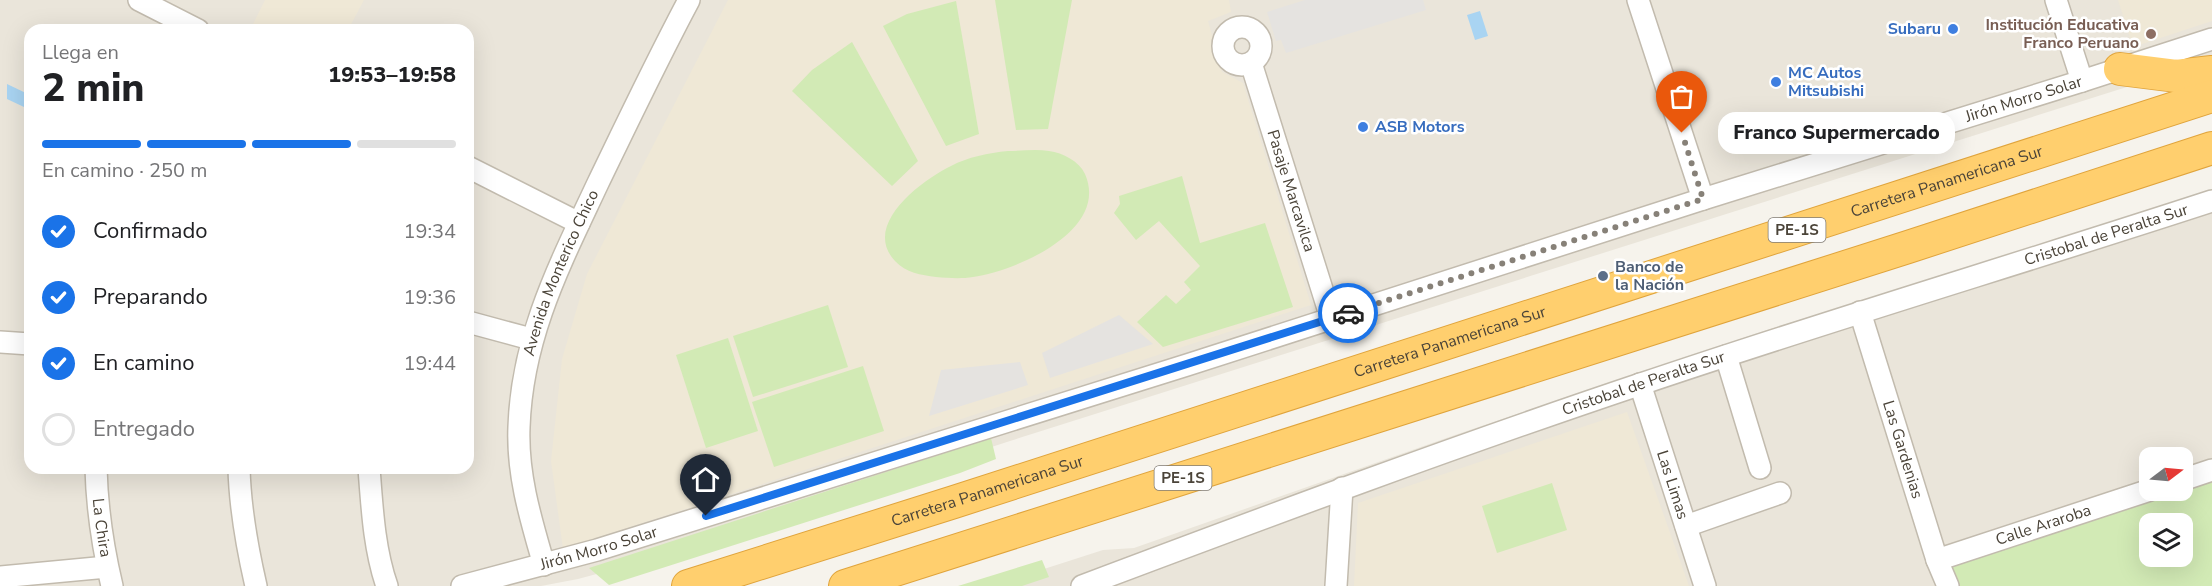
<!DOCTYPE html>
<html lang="es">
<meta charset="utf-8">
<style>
:root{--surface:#fff;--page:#f6f6f6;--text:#202124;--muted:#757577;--line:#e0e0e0;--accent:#1a73e8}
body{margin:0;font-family:"Nunito Sans",sans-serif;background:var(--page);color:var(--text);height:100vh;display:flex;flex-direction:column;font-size:22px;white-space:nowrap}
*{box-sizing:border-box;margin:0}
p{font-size:20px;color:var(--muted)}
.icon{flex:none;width:33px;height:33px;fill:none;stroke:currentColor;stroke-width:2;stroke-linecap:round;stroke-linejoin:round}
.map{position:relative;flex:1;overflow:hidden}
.drawer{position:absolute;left:24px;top:24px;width:450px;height:450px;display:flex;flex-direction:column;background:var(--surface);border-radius:18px;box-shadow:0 6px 24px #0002}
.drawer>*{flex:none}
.needle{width:39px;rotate:74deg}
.controls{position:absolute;left:2139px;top:447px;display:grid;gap:12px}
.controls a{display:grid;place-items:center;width:54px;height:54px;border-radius:12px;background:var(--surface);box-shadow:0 6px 24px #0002;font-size:30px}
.pin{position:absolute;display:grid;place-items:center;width:51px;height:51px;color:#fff;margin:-62px -26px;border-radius:50% 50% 50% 0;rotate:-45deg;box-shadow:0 0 6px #0007}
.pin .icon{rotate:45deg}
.courier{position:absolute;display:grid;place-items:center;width:60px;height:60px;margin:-30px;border:4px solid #1a73e8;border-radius:50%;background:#fff;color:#222;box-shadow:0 2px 8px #0007}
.bubble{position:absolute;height:42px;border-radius:18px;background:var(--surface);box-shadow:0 6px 24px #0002;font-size:20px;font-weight:800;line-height:42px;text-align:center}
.headline em{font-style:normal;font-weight:800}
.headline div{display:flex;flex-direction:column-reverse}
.headline{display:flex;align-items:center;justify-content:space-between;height:102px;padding:0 18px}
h1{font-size:39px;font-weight:800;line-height:45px}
.bar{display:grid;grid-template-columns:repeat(4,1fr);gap:9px 6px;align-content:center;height:72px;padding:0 18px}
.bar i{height:8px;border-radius:4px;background:var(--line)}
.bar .current{background:var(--accent)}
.bar p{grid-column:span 4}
ol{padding:0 18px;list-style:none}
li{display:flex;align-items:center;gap:18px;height:66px}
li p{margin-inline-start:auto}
li .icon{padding:6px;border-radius:50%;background:var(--accent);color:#fff;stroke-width:4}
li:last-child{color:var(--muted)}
li i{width:33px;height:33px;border:3px solid var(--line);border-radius:50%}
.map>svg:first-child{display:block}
</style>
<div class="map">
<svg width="2212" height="586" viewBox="0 0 2212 586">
<rect width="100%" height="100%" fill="#f6f3ec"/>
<g fill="#eae5da" fill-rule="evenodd">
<path d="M 0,0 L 2212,0 L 2212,60 L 1010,441 L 630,565 L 578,579 L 541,586 L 0,586 ZM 30,30 L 468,30 L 468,468 L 30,468 Z"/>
<path d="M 2212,190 L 2212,586 L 991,586 L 1103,550 L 1134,548 L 1455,435 L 1767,330 L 2073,236 ZM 2150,458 L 2182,458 L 2182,490 L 2150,490 ZM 2150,524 L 2182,524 L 2182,556 L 2150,556 Z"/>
</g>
<g fill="#efe8d6">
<path d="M 265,0 L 364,0 L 348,30 L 250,30 Z"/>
<path d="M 728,0 L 1229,0 L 1231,12 L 1208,21 L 1222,72 L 1243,83 L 1311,305 L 563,549 L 551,461 L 562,359 L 587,274 Z"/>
<path d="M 2118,0 L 2212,0 L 2212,21 L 2133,47 Z"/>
<path d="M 1627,412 L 1689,586 L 1354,586 L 1358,503 Z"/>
</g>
<g fill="#d2eab5" fill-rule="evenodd">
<path d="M 995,0 L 1072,0 L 1048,129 L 1016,130 Z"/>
<path d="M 956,1 L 979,134 L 946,146 L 883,26 L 907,14 Z"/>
<path d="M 852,42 L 918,161 L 892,186 L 792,91 L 812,70 Z"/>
<path d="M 1008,151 C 1021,151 1036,149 1049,151 C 1063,153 1079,161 1085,174 C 1110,231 1015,271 973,277 C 961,279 948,278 936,277 C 921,275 906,273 895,261 C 861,225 922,180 951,166 C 968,157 988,153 1008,151 Z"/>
<path d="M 1182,176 L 1200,243 L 1265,223 L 1293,307 L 1163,347 L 1137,322 L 1166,295 L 1176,304 L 1191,290 L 1184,282 L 1200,266 L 1159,221 L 1136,240 L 1114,213 L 1120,204 L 1119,196 Z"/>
<path d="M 828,305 L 848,367 L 753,397 L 733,336 Z"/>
<path d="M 728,338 L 758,431 L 706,448 L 676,355 Z"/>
<path d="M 863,366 L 884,431 L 774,467 L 752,402 Z"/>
<path d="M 991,438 L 996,459 L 960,473 L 609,585 L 589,568 Z"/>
<path d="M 2212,480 L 2212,586 L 1960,586 L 1951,564 ZM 2150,524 L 2182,524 L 2182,556 L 2150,556 Z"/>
<path d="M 1552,483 L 1567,530 L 1497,553 L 1482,506 Z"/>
<path d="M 1042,560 L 1049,577 L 1022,586 L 958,586 Z"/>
</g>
<g fill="#e5e3e0">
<path d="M 1305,0 L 1423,0 L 1426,10 L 1286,53 L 1281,40 L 1276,41 L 1267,12 Z"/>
<path d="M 1119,315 L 1153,344 L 1050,378 L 1042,353 Z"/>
<path d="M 1020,362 L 1028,385 L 929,416 L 941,370 Z"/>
</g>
<g fill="#a9d4f2">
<path d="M 1480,11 L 1488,36 L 1475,40 L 1467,15 Z"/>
<path d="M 7,84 L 30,95 L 24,107 L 7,99 Z"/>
</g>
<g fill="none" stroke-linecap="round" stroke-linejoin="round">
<defs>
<g id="minor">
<path d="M 139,0 L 198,30"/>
<path d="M 1638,0 L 1703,199"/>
<path d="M 2056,0 L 2082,81"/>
<circle cx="1242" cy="46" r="19"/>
<path id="s1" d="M 1251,63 L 1331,318"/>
<path d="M 468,167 L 579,223"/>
<path id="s2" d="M 1860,312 L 1937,560 L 1948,586"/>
<path d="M 468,322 L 531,339"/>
<path d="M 0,342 L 30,344"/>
<path d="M 1726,356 L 1760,468"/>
<path id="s3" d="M 1640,384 L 1705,586"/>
<path id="s4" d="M 96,468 C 97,507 103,548 112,586"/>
<path d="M 239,468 C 240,508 247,547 256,586"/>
<path d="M 369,468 C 372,507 374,549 387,586"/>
<path d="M 2182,480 L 2212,470"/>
<path d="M 1686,526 L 1780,493"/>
<path id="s5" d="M 1937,560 L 2150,490"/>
<path id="s6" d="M 544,565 C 531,520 517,475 519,427 C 522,336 560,264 598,183 C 628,121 657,60 689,0"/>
<path d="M 0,577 L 107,567"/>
<path id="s7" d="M 462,586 L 597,550 L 1187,365 L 1703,199 L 2082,81 L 2212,39"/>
<path id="s8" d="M 1082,586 C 1268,516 1453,447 1641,384 C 1830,320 2022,263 2212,201"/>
<path d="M 1336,586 L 1342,488"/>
</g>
<g id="highway">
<path d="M 2120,69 L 2176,76 L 2212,72"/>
<path id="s9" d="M 688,586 L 954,502 L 2212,96"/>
<path d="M 845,586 L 1908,247 L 2212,148"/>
</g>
</defs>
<use href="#minor" stroke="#c2bbae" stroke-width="24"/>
<use href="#highway" stroke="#e0a43c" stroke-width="34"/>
<use href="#minor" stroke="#fff" stroke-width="21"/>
<use href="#highway" stroke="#ffcf6e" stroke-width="32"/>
</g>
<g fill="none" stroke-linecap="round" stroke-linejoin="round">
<path stroke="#878178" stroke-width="6" stroke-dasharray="0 10.8" d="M 1348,313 L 1703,199 L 1682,133"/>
<path stroke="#1a73e8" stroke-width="8" d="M 706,516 L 1348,313"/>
</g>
<g fill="#3f7fe0" stroke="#fff" stroke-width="2">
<circle cx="1953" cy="29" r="6"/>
<circle cx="1776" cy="82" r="6"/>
<circle cx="1363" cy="127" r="6"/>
</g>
<circle fill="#8d6e63" stroke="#fff" stroke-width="2" cx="2151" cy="34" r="6"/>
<circle fill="#5c6f8a" stroke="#fff" stroke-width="2" cx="1603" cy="276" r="6"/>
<g text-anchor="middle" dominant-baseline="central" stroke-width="5" stroke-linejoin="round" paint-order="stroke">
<g fill="#fff" stroke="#817c74" stroke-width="1.5">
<rect x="1768.5" y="218" width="57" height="24" rx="4.5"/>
<rect x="1154.5" y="466" width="57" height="24" rx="4.5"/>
</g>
<g font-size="15" font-weight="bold" fill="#4b4439">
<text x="1797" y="230">PE-1S</text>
<text x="1183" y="478">PE-1S</text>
</g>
<g font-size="16" font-weight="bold" fill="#785e54" stroke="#fff" text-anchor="end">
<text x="2139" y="25">Institución Educativa<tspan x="2139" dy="18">Franco Peruano</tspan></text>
</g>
<g font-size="16" font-weight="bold" fill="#366cbe" stroke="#fff" text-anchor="start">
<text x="1941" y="29" text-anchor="end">Subaru</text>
<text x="1788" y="73">MC Autos<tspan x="1788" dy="18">Mitsubishi</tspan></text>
<text x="1375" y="127">ASB Motors</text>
</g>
<g font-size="16" fill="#4b4439" stroke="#fff">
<text stroke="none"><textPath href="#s7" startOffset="1636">Jirón Morro Solar</textPath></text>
<text stroke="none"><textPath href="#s9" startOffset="1322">Carretera Panamericana Sur</textPath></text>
<text stroke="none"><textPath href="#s1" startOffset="134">Pasaje Marcavilca</textPath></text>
<text stroke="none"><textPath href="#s8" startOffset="1083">Cristobal de Peralta Sur</textPath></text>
<text stroke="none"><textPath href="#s6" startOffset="302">Avenida Monterico Chico</textPath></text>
<text stroke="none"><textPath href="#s9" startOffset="800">Carretera Panamericana Sur</textPath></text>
<text stroke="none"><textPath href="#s8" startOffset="597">Cristobal de Peralta Sur</textPath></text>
<text stroke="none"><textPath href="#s2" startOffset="144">Las Gardenias</textPath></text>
<text stroke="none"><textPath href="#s3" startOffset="106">Las Limas</textPath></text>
<text stroke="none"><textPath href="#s9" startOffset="314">Carretera Panamericana Sur</textPath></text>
<text stroke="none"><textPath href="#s5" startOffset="112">Calle Araroba</textPath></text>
<text stroke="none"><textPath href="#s4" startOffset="60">La Chira</textPath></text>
<text stroke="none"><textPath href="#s7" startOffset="142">Jirón Morro Solar</textPath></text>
</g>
<g font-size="16" font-weight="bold" fill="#4e5e75" stroke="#fff" text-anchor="start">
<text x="1615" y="267">Banco de<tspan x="1615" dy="18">la Nación</tspan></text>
</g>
</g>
</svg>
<div class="controls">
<a><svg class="needle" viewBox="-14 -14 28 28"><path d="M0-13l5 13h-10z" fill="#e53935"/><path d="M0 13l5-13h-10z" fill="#757577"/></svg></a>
<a><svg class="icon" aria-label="layers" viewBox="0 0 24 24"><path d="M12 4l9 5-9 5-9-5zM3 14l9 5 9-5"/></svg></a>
</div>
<div class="pin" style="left:1682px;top:133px;background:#ea580c"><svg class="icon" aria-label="bag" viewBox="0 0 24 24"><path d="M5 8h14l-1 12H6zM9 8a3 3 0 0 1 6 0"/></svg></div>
<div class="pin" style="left:706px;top:516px;background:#1f2937"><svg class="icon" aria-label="home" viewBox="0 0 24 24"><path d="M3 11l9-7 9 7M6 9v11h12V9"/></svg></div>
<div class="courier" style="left:1348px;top:313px"><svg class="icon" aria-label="car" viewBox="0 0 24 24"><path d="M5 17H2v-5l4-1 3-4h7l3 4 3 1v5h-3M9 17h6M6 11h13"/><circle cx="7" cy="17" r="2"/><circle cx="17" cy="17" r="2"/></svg></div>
<div class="bubble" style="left:1718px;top:112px;width:237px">Franco Supermercado</div>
<section class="drawer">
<div class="headline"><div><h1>2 min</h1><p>Llega en</p></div><em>19:53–19:58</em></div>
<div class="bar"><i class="current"></i><i class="current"></i><i class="current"></i><i></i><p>En camino · 250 m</p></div>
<ol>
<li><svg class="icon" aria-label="check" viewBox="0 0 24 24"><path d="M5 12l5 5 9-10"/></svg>Confirmado<p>19:34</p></li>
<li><svg class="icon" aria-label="check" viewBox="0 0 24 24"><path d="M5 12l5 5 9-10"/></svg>Preparando<p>19:36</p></li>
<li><svg class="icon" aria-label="check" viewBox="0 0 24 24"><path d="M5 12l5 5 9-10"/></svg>En camino<p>19:44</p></li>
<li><i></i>Entregado</li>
</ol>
</section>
</div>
